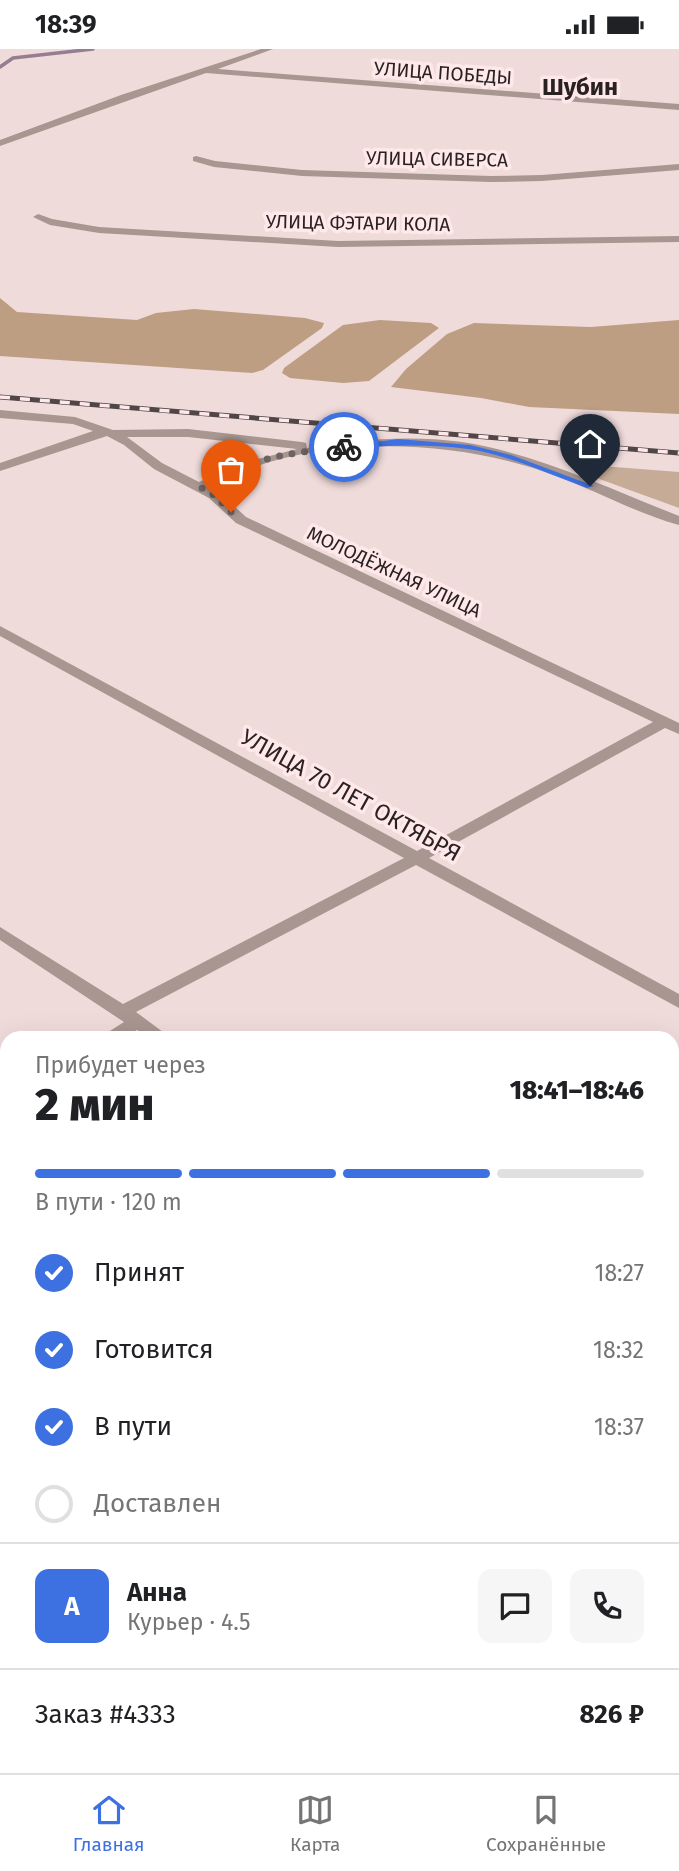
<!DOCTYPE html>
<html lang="ru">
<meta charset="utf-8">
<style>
:root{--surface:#fff;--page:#f6f6f6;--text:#202124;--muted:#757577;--line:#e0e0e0;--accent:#3d70e0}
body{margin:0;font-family:"Fira Sans",sans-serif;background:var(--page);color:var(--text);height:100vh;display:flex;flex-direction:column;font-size:26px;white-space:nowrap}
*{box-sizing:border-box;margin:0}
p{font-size:23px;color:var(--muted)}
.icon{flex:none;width:38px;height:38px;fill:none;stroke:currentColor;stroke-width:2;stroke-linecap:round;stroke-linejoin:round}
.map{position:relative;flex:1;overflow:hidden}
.details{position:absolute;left:0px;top:982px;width:679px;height:744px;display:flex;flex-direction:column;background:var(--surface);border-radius:21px 21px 0 0;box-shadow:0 7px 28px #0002}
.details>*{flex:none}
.pin{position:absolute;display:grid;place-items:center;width:60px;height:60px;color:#fff;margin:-72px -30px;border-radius:50% 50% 50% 0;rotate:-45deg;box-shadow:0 0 7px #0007}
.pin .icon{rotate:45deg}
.courier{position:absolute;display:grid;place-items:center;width:70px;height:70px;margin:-35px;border:5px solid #3d70e0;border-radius:50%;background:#fff;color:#222;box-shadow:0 2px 9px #0007}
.overview em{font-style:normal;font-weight:800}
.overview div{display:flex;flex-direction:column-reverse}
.overview{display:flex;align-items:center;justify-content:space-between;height:119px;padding:0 35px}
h1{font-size:46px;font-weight:800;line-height:52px}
.bar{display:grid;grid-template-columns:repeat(4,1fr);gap:10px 7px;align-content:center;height:84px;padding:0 35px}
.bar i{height:9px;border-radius:5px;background:var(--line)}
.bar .active{background:var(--accent)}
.bar p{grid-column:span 4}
.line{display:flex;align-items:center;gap:18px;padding:0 35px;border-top:2px solid var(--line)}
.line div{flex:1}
.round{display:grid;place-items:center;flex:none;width:74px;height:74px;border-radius:14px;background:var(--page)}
ol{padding:0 35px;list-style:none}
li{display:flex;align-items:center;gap:21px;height:77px}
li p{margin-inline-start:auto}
li .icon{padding:7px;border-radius:50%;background:var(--accent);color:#fff;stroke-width:4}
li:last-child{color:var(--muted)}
li i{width:38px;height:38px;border:4px solid var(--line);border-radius:50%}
.status{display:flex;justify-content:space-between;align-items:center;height:49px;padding:0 35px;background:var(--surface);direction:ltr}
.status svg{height:19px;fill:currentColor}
.dock{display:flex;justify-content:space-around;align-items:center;height:98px;border-top:2px solid var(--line);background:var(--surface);font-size:19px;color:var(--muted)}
.dock a{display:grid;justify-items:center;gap:4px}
.dock .active{color:var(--accent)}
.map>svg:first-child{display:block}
</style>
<div class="status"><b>18:39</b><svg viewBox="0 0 49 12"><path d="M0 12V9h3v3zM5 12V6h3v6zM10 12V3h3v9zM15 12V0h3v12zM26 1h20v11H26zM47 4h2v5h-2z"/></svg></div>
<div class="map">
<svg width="679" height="1724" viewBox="0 0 679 1724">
<rect width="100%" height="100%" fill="#f0dbdb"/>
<path fill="#c6ac96" d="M 602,417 L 679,423 L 679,459 L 594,428 Z"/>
<g fill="#bd9e83">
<path d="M 0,249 L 17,263 L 137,271 L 156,264 L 194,260 L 305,269 L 324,274 L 322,279 L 263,321 L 252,324 L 0,307 Z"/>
<path d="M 380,271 L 431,274 L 439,279 L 369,332 L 343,334 L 290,329 L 282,324 L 284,319 L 343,276 Z"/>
<path d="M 679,271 L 679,365 L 529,358 L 481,349 L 391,338 L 406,320 L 447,285 L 474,274 L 591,278 Z"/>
</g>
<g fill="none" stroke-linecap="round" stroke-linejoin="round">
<path stroke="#967d91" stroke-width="3.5" d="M 0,18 L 13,9 L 93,0"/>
<g fill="#a89690" fill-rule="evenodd">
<path d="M 261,0 L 273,0 L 218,20 L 679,55 L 679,61 L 206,24 L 0,97 L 0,91 L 121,46 Z"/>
<path d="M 196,107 L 215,112 L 302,121 L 491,127 L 542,126 L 679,115 L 679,121 L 542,132 L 491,133 L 302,127 L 214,118 L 193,112 L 193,108 Z"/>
<path d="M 38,165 L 52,170 L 99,178 L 338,192 L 679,187 L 679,193 L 338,198 L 99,184 L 50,176 L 33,168 Z"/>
<path d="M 0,361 L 75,368 L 113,381 L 188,380 L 302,393 L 306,394 L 307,399 C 358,390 411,386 462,393 C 538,405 608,439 679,467 L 679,476 C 635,464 593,440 551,425 C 449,388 305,384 209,438 L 219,443 L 246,468 L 679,674 L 679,685 L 665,679 L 429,809 L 679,945 L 679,959 L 416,816 L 136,963 L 171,989 L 148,989 L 137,981 L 123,989 L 99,989 L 124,973 L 0,891 L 0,878 L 123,955 L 404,809 L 0,587 L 0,577 L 417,802 L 653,673 L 236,474 L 209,449 L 154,420 L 124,396 L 107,387 L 0,422 L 0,414 L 93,382 L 73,375 L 0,369 ZM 127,388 L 188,388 L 297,400 L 242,414 L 199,433 L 162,414 Z"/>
<path d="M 7,1035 L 7,1051 L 0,1053 L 0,1037 Z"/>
<path d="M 0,1148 L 7,1150 L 7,1168 L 0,1166 Z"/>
<path d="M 672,1318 L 679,1320 L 679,1340 L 672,1338 Z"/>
<path d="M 0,1543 L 7,1546 L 7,1572 L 0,1569 Z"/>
<path d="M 679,1603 L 679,1627 L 672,1630 L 672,1606 Z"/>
<path d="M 152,1718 L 182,1718 L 185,1724 L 154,1724 Z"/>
<path d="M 422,1718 L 458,1718 L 456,1724 L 419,1724 Z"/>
</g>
<defs>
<path id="rail" d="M 0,348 L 679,404"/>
</defs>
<use href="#rail" stroke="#514647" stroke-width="5"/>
<use href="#rail" stroke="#fee8e9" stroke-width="3.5" stroke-dasharray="10" stroke-linecap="butt"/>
</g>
<path fill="#3d70e0" d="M 398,390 L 470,396 L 511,406 L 594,437 L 587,439 C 548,425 509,406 468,400 C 426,395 386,396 344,400 L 340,398 Z"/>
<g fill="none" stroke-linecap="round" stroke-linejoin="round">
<path stroke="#6f6263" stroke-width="7" stroke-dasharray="0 12.6" d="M 231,463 L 214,446 L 200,438 C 247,409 290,404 344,398"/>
</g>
<g text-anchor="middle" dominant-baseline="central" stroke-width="7" stroke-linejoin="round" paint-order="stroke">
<g font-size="19" fill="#292122" stroke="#fee8e9">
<text transform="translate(443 24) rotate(4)">УЛИЦА ПОБЕДЫ</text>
<text transform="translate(437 110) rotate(1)">УЛИЦА СИВЕРСА</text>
<text transform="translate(358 174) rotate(1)">УЛИЦА ФЭТАРИ КОЛА</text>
<text transform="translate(394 523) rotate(25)">МОЛОДЁЖНАЯ УЛИЦА</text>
</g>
<g font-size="23" fill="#292122" stroke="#fee8e9">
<text transform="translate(351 746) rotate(29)">УЛИЦА 70 ЛЕТ ОКТЯБРЯ</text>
</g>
<g font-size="24" font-weight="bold" fill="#292122" stroke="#fee8e9">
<text x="580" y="38">Шубин</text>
</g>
</g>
</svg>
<div class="pin" style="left:231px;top:463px;background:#ea580c"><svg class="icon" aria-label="bag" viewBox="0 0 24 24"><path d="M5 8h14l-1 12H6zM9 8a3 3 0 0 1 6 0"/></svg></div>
<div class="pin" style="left:590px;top:437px;background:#1f2937"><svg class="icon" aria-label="home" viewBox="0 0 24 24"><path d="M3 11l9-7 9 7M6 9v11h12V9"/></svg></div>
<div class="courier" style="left:344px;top:398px"><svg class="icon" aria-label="bike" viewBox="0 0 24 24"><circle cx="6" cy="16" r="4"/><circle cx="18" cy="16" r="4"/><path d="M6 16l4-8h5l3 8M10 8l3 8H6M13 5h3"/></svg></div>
<section class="details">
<div class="overview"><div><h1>2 мин</h1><p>Прибудет через</p></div><em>18:41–18:46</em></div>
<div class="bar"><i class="active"></i><i class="active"></i><i class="active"></i><i></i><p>В пути · 120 m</p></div>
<ol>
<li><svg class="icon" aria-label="check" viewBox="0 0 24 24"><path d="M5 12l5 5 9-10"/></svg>Принят<p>18:27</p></li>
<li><svg class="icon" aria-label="check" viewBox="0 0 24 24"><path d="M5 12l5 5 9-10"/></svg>Готовится<p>18:32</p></li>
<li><svg class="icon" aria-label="check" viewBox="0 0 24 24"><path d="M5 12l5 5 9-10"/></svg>В пути<p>18:37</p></li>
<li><i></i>Доставлен</li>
</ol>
<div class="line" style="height:126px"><b class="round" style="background:var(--accent);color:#fff">А</b><div><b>Анна</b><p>Курьер · 4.5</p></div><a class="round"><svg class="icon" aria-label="chat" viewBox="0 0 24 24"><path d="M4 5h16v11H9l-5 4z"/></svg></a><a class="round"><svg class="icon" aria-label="phone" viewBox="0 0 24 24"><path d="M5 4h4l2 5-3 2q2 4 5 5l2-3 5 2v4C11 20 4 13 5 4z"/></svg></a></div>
<div class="line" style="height:91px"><div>Заказ #4333</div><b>826 ₽</b></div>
</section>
</div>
<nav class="dock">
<a class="active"><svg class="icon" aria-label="home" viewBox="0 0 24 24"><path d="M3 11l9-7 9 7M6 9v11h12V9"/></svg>Главная</a>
<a><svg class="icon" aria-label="map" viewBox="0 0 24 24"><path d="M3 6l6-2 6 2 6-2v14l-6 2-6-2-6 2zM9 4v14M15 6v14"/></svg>Карта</a>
<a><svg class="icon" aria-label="saved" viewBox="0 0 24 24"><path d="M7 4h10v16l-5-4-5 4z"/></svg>Сохранённые</a>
</nav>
